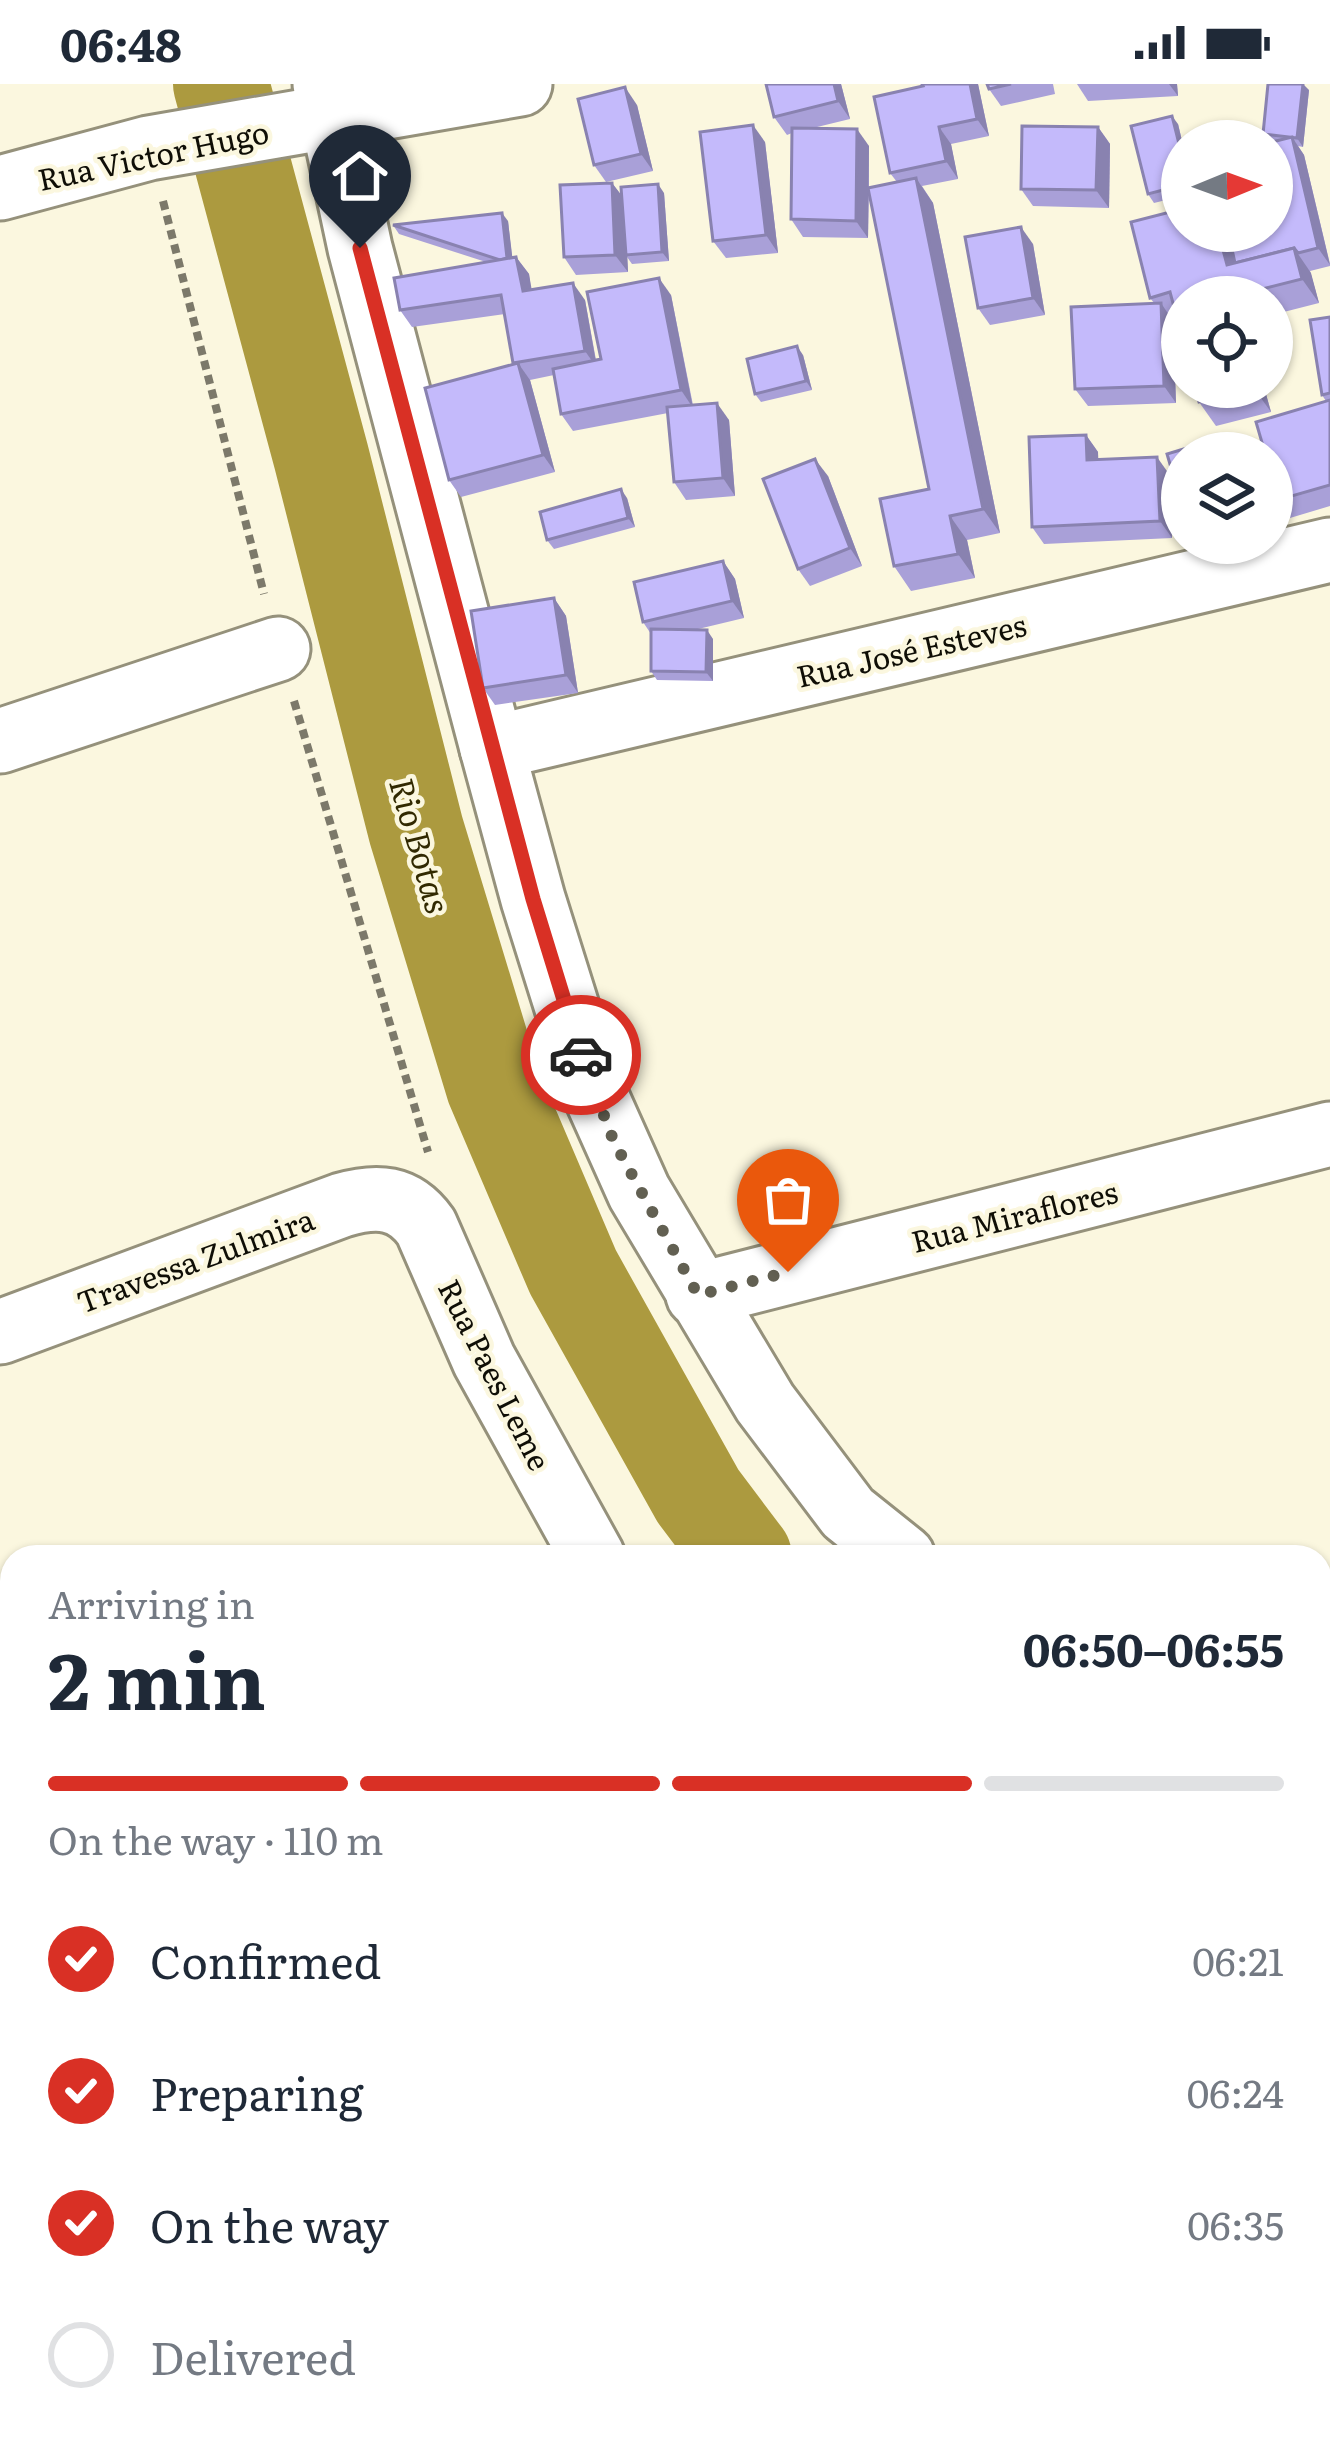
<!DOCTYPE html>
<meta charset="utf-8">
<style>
:root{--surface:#fff;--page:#f6f6f7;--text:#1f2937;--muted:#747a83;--line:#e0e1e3;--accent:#d93025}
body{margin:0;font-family:Literata,serif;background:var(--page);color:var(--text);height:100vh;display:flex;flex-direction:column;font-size:45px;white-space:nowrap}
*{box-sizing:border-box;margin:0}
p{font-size:39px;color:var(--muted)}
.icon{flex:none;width:66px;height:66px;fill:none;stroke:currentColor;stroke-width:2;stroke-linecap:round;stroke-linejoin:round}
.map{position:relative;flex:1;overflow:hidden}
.side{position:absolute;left:0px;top:1461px;width:1332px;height:900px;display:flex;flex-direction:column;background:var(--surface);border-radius:36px 36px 0 0;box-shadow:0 3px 9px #0004}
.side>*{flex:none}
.needle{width:78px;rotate:89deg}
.fabs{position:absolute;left:1161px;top:36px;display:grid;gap:24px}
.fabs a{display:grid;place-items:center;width:132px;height:132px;border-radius:50%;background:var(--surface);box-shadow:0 3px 9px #0004;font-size:60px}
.pin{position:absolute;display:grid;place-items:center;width:102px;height:102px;color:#fff;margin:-123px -51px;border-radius:50% 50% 50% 0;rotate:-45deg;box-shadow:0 0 12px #0007}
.pin .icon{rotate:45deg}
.courier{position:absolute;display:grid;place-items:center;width:120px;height:120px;margin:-60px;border:9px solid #d93025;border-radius:50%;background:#fff;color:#222;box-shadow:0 3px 15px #0007}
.head em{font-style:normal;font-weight:700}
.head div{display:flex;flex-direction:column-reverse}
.head{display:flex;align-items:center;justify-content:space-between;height:204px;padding:0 48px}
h1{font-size:78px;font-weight:700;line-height:90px}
.bar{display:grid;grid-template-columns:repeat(4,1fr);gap:18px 12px;align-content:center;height:144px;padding:0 48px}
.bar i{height:15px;border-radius:9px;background:var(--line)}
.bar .on{background:var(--accent)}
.bar p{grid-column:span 4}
ol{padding:0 48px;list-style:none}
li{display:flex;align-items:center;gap:36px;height:132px}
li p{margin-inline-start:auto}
li .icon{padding:12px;border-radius:50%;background:var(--accent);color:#fff;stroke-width:4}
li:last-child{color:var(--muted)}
li i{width:66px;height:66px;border:6px solid var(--line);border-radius:50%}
.status{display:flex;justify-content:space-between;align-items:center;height:84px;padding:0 60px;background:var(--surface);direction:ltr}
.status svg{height:33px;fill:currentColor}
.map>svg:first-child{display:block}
</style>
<div class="status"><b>06:48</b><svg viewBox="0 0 49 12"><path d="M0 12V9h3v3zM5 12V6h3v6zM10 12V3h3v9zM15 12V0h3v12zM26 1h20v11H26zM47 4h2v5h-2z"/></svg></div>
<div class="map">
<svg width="1330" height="2361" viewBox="0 0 1330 2361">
<rect width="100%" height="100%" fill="#fbf7df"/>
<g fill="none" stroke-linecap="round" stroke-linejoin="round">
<g stroke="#ac9a3f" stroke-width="96">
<path d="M 221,0 L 321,372 L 416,746 L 494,1003 L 573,1188 L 698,1412 L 744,1473"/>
<path d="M 1320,1847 L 1330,1851"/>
</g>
<defs>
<g id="minor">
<path d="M 325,0 L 360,164 L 492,664 L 533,815 L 592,1003 L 639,1108 L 765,1319 L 848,1429 L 903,1473"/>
<path d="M 0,104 L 149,64 L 520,0"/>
<path d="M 0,657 L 278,565"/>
<path d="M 492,664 L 1330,466"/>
<path d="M 698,1211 L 1330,1050"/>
<path d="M 0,1248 L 342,1121 C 377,1111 404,1112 426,1143 L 484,1276 L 593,1473"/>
<path d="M 1320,1650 L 1330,1644"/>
<path d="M 1320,1711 L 1330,1715"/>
<path d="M 1320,1977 L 1330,1979"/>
<path d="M 0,2266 L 12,2259"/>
</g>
<g id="tertiary">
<path d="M 0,2009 L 12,2031"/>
<path d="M 204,2349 L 213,2361"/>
</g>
</defs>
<use href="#minor" stroke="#95917b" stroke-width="69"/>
<use href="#tertiary" stroke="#95917b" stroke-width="72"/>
<g stroke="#7c796a" stroke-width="8" stroke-dasharray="9 6" stroke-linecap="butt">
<path d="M 163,117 L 264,510"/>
<path d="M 294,617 L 428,1068"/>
</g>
<use href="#minor" stroke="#fff" stroke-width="63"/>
<use href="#tertiary" stroke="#fff" stroke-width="66"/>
</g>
<g fill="#a9a0d8">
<path d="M 841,0 L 850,35 L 813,44 L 869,62 L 869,104 L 897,98 L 890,89 L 978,0 L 989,52 L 951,60 L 958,95 L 922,102 L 933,119 L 1000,449 L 967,456 L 975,494 L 911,507 L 894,482 L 929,405 L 869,107 L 868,154 L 803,153 L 791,135 L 792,49 L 787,51 L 774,33 Z"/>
<path d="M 987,0 L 1053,0 L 1055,10 L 1001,22 L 989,5 Z"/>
<path d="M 1077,0 L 1177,0 L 1178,12 L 1088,17 Z"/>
<path d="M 1309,6 L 1303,63 L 1298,62 L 1304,71 L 1330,180 L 1330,182 L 1310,187 L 1319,219 L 1272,231 L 1272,213 L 1182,213 L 1177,236 L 1173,237 L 1176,319 L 1088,322 L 1075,305 L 1155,220 L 1150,214 L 1182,147 L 1272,147 L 1272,57 L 1268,57 L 1263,50 Z"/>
<path d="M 637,21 L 653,87 L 606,98 L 594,81 Z"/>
<path d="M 1178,40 L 1182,57 L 1182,112 L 1154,119 L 1148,110 Z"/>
<path d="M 1098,43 L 1110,60 L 1109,124 L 1033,122 L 1021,105 Z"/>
<path d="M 765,58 L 778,169 L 726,174 L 713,157 Z"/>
<path d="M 612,99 L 622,112 L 664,109 L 669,177 L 632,180 L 627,173 L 628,188 L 576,191 L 564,173 Z"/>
<path d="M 508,137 L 512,173 L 516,173 L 529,190 L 531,206 L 585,216 L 596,276 L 601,275 L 671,211 L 693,321 L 729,336 L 735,412 L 686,416 L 674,398 L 668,329 L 573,347 L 561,330 L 554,291 L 530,296 L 555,388 L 461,413 L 449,396 L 514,280 L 505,230 L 412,243 L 400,226 L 486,178 L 399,150 L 393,141 Z"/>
<path d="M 1033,160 L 1045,231 L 990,241 L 978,224 Z"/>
<path d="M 1330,233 L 1330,422 L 1290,434 L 1278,416 L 1326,317 L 1322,311 Z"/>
<path d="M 803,271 L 812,306 L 761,318 L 755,310 Z"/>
<path d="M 1195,303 L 1264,303 L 1271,328 L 1216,342 L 1199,318 Z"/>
<path d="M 1086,351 L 1098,368 L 1098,375 L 1169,390 L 1172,454 L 1044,460 L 1032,443 Z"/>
<path d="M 828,392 L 862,482 L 810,502 L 798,485 Z"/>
<path d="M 627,414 L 635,443 L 554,465 L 547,456 Z"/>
<path d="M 723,477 L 735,495 L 744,534 L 694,546 L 713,555 L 713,597 L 657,596 L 651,587 L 651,550 L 643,538 Z"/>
<path d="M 554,514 L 566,532 L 578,609 L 495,621 L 483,604 Z"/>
</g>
<g fill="#8982b0">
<path d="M 834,0 L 841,0 L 850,35 L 838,17 Z"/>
<path d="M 970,0 L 978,0 L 989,52 L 977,35 Z"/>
<path d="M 1169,0 L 1177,0 L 1178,12 Z"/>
<path d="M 1303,0 L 1309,6 L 1303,63 L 1297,54 Z"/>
<path d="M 625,3 L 637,21 L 653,87 L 641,70 Z"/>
<path d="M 1172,32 L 1178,40 L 1182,57 L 1182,72 Z"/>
<path d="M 753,41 L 765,58 L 778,169 L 766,151 Z"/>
<path d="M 939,43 L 951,60 L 958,95 L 946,77 Z"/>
<path d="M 1098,43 L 1110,60 L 1109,124 L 1096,106 Z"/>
<path d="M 857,45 L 869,62 L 868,154 L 856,137 Z"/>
<path d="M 1292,53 L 1304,71 L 1330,181 L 1318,164 Z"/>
<path d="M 916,94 L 933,119 L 1000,449 L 983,425 Z"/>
<path d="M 612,99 L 625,116 L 628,188 L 615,171 Z"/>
<path d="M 658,100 L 664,109 L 669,177 L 662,168 Z"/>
<path d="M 502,129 L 508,137 L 514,187 L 507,178 Z"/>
<path d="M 1021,143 L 1033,160 L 1045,231 L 1033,214 Z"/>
<path d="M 1218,147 L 1229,147 L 1238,183 L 1227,181 Z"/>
<path d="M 1294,164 L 1311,189 L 1319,219 L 1302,195 Z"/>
<path d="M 516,173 L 529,190 L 535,225 L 523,207 Z"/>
<path d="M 659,194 L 671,211 L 693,324 L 681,306 Z"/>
<path d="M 573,199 L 585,216 L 597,284 L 585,267 Z"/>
<path d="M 1161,219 L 1173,237 L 1176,319 L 1164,302 Z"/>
<path d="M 797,262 L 803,271 L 812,306 L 806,297 Z"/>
<path d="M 518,279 L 530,296 L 555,388 L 543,371 Z"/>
<path d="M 1253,303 L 1264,303 L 1271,328 Z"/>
<path d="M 717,319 L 729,336 L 735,412 L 723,394 Z"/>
<path d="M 1086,351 L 1098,368 L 1099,393 L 1087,376 Z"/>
<path d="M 1230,351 L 1242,369 L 1235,369 Z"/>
<path d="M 1157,373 L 1169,390 L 1172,454 L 1160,437 Z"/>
<path d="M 815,375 L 828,392 L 862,482 L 850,464 Z"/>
<path d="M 621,405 L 627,414 L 635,443 L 628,434 Z"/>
<path d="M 950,432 L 967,456 L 975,494 L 958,470 Z"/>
<path d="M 723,477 L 735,495 L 744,534 L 732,517 Z"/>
<path d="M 554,514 L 566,532 L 578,609 L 566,591 Z"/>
<path d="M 707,546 L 713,555 L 713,597 L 706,588 Z"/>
</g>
<g fill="#c4bafb" stroke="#8982b0" stroke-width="3">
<path d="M 766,0 L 834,0 L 838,17 L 774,33 Z"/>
<path d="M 922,0 L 970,0 L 977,35 L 939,43 L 946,77 L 890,89 L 874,13 L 923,2 Z"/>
<path d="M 987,0 L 1011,0 L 989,5 Z"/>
<path d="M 1268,0 L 1303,0 L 1297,54 L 1263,50 Z"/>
<path d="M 625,3 L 641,70 L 594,81 L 578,15 Z"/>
<path d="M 1172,32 L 1182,72 L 1182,101 L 1148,110 L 1131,42 Z"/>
<path d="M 753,41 L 766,151 L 713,157 L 700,48 Z"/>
<path d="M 1022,42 L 1098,43 L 1096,106 L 1021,105 Z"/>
<path d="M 792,44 L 857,45 L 856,137 L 791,135 Z"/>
<path d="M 1292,53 L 1318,164 L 1298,169 L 1294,164 L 1235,179 L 1228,147 L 1272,147 L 1272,58 Z"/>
<path d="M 916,94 L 983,425 L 950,432 L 958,470 L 894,482 L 880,415 L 929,405 L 868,104 Z"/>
<path d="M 612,99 L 615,171 L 564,173 L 560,101 Z"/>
<path d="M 658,100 L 662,168 L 626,171 L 621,103 Z"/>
<path d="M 1182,125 L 1182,147 L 1218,147 L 1227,181 L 1294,164 L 1302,195 L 1230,213 L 1182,213 L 1182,253 L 1170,208 L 1150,214 L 1131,138 Z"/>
<path d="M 502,129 L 507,174 L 500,176 L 393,141 Z"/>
<path d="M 1021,143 L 1033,214 L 978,224 L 965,153 Z"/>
<path d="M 516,173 L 523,207 L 573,199 L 585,267 L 513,279 L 501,211 L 400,226 L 394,194 Z"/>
<path d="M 659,194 L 681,306 L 561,330 L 553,285 L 601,275 L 587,208 Z"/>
<path d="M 1161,219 L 1164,302 L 1075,305 L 1071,223 Z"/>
<path d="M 1330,233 L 1330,309 L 1322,311 L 1310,236 Z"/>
<path d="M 797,262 L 806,297 L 755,310 L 747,275 Z"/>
<path d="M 518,279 L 543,371 L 449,396 L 425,304 Z"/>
<path d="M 1195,303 L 1253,303 L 1254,304 L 1199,318 Z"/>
<path d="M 1330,316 L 1330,401 L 1278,416 L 1272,395 L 1272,369 L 1265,369 L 1256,338 Z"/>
<path d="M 717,319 L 723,394 L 674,398 L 667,323 Z"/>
<path d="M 1086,351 L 1087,376 L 1157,373 L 1160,437 L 1032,443 L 1029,353 Z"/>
<path d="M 1230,351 L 1235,369 L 1182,369 L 1182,421 L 1167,370 Z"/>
<path d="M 815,375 L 850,464 L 798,485 L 763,395 Z"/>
<path d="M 621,405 L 628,434 L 547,456 L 540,428 Z"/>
<path d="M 723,477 L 732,517 L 643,538 L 634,498 Z"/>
<path d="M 554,514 L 566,591 L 483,604 L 471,527 Z"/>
<path d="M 651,545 L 707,546 L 706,588 L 651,587 Z"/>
</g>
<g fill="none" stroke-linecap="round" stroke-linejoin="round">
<path stroke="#626052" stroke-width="12" stroke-dasharray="0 21.6" d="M 581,971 L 614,1058 L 698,1211 L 788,1188"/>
<path stroke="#d93025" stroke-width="15" d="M 360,164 L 533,815 L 581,971"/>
</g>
<g text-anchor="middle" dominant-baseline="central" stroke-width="9" stroke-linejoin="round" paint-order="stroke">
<g font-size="30" fill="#0f0e06" stroke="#fbf7df">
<text transform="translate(153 70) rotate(-12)">Rua Victor Hugo</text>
<text transform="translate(911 565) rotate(-13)">Rua José Esteves</text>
<text transform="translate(1014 1131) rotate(-14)">Rua Miraflores</text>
<text transform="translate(195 1175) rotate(-20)">Travessa Zulmira</text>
<text transform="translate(496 1290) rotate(63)">Rua Paes Leme</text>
</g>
<g font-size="33" font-style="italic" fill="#312901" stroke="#fbf7df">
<text transform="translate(422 761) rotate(74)">Rio Botas</text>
</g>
</g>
</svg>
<div class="fabs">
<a><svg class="needle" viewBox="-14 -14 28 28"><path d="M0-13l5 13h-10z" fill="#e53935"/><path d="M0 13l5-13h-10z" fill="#747a83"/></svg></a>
<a><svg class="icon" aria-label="locate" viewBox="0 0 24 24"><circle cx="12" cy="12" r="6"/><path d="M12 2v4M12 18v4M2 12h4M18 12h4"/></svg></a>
<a><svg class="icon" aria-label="layers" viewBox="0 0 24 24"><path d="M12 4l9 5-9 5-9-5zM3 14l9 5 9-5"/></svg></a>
</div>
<div class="pin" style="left:788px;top:1188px;background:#ea580c"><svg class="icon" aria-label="bag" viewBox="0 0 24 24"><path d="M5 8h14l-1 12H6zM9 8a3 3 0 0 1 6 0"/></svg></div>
<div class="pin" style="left:360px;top:164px;background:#1f2937"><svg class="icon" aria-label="home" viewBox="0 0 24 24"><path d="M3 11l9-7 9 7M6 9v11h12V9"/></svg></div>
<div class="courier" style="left:581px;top:971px"><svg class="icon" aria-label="car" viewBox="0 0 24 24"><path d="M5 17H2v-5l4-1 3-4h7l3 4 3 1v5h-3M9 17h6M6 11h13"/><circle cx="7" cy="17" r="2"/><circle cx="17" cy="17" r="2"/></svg></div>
<section class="side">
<div class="head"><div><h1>2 min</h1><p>Arriving in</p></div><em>06:50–06:55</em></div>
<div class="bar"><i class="on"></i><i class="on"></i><i class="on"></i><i></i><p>On the way · 110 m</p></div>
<ol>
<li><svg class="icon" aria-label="check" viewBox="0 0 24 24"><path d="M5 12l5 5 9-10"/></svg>Confirmed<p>06:21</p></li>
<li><svg class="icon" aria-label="check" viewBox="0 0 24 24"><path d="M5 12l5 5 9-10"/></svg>Preparing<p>06:24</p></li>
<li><svg class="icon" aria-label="check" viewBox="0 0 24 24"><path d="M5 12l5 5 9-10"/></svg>On the way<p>06:35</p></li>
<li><i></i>Delivered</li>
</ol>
</section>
</div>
